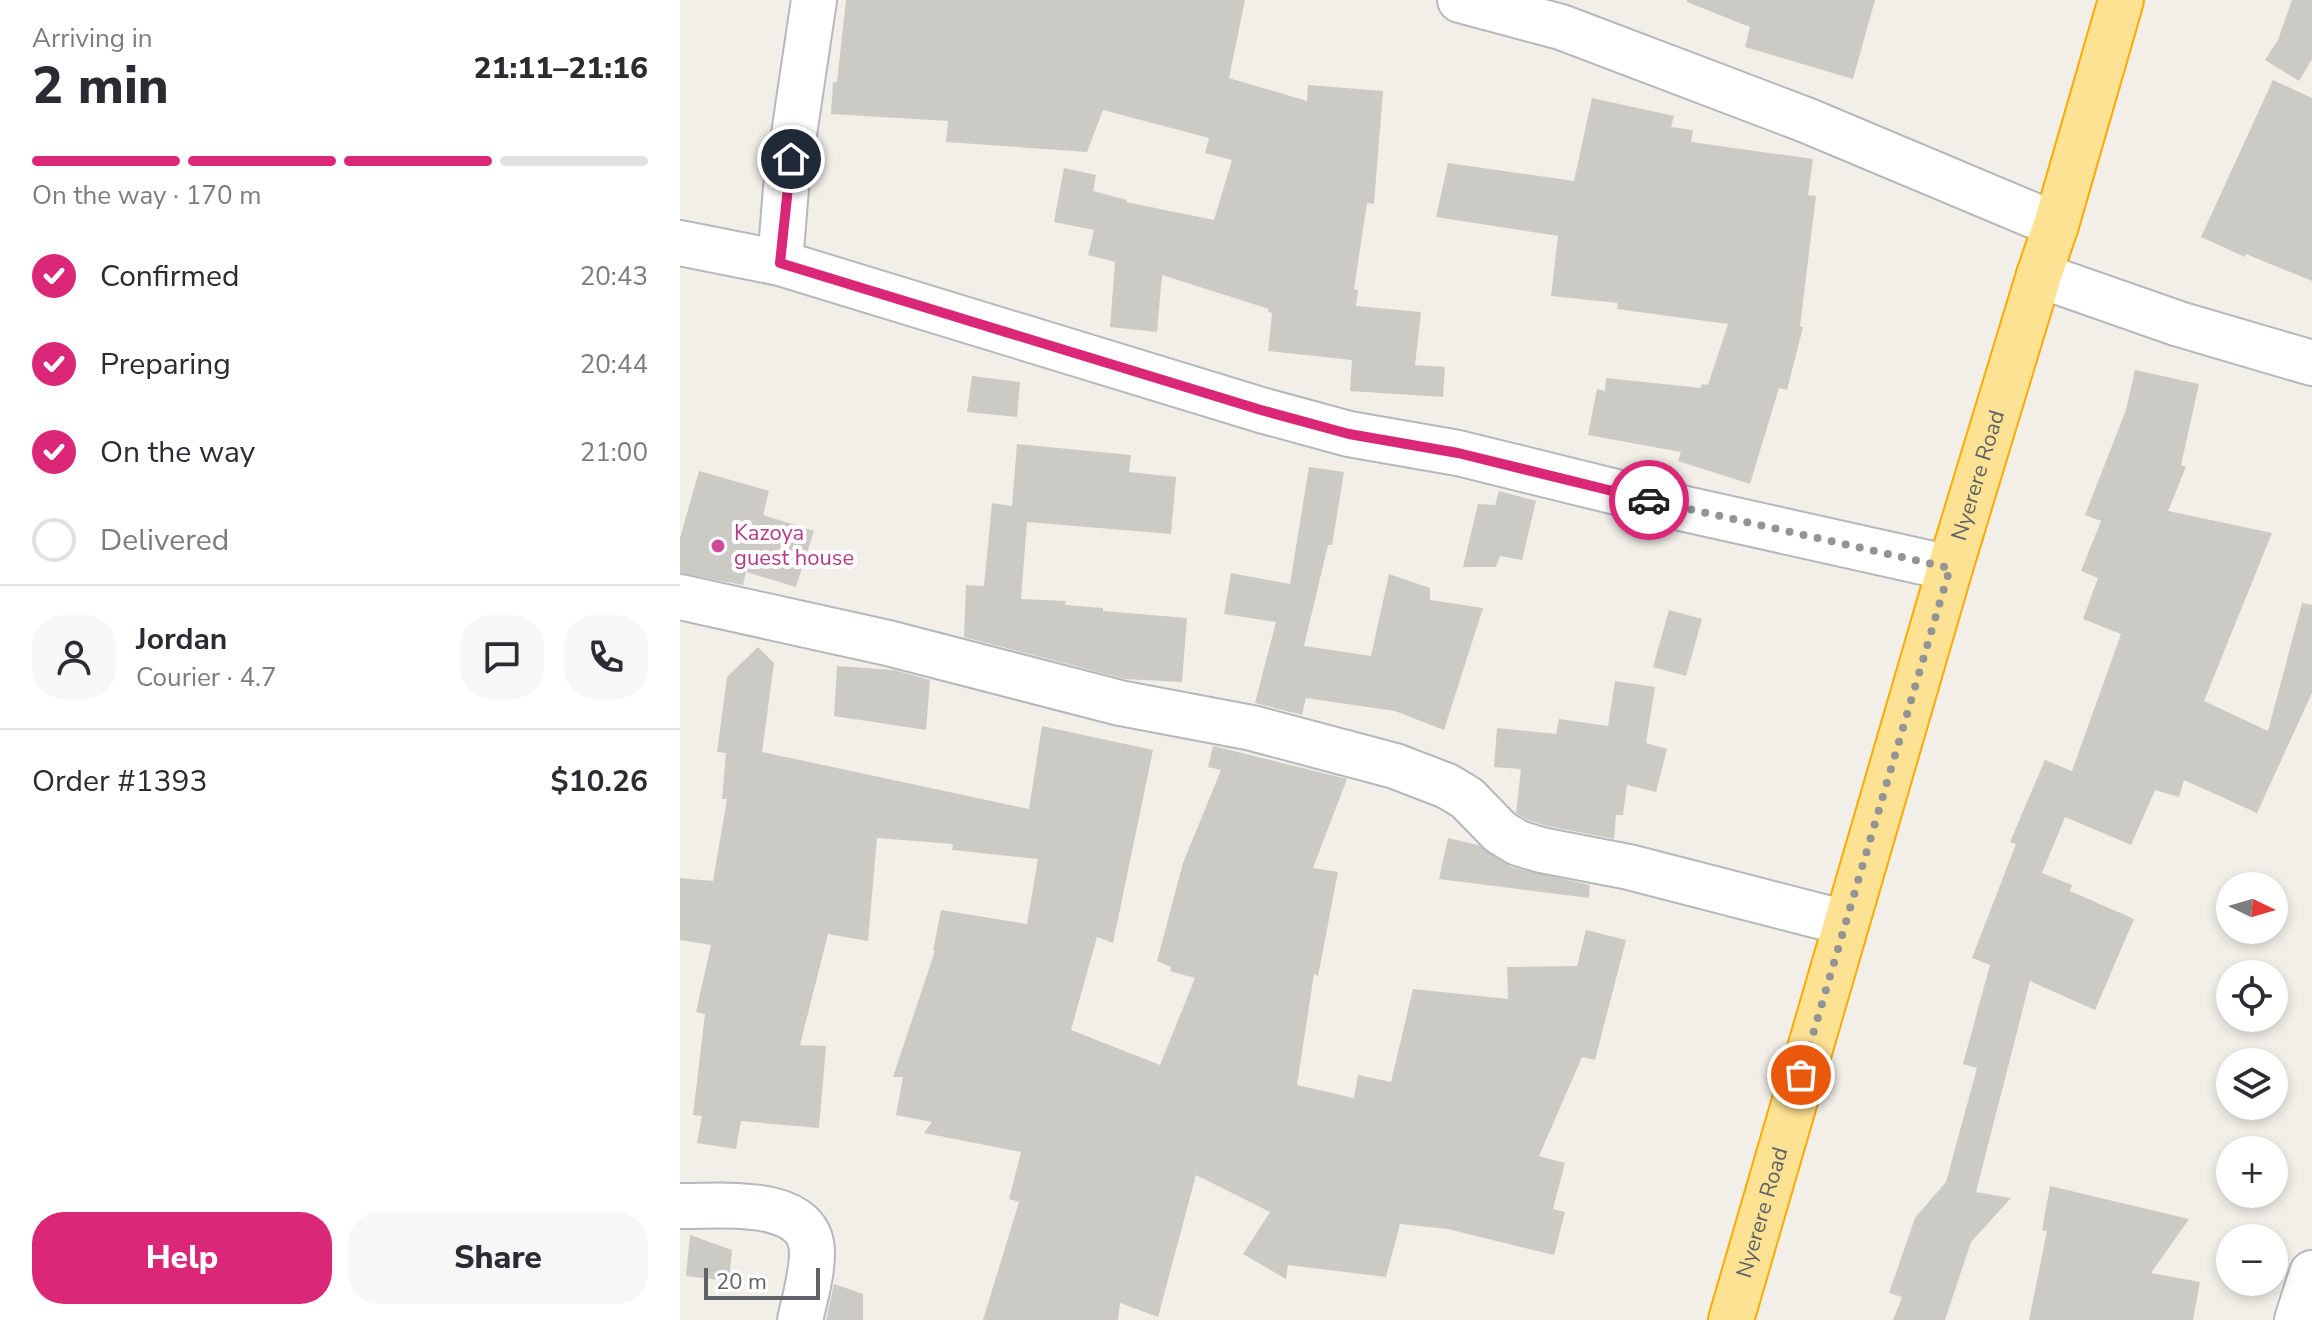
<!DOCTYPE html>
<meta charset="utf-8">
<style>
:root{--surface:#fff;--page:#f7f7f7;--text:#2b2b33;--muted:#7c7c81;--line:#e1e1e2;--accent:#db2777}
body{margin:0;font-family:"Nunito Sans",sans-serif;background:var(--page);color:var(--text);height:100vh;display:flex;flex-direction:column;font-size:30px;white-space:nowrap}
*{box-sizing:border-box;margin:0}
p{font-size:26px;color:var(--muted)}
.icon{flex:none;width:44px;height:44px;fill:none;stroke:currentColor;stroke-width:2;stroke-linecap:round;stroke-linejoin:round}
.map{position:relative;flex:1;overflow:hidden}
.side{display:flex;flex-direction:column;background:var(--surface);width:680px}
.side>*{flex:none}
.needle{width:52px;rotate:95deg}
.fabs{position:absolute;left:1536px;top:872px;display:grid;gap:16px}
.fabs a{display:grid;place-items:center;width:72px;height:72px;border-radius:50%;background:var(--surface);box-shadow:0 4px 12px #0003;font-size:40px}
.scale{position:absolute;left:24px;bottom:20px;width:116px;box-sizing:border-box;padding-left:8px;border:4px solid #5f6368;border-top:0;font-size:22px;line-height:28px;white-space:nowrap;color:#5f6368;-webkit-text-stroke:6px #fff;paint-order:stroke}
.pin{position:absolute;display:grid;place-items:center;width:68px;height:68px;color:#fff;margin:-34px;border:4px solid #fff;border-radius:50%;box-shadow:0 2px 8px #0007}
.courier{position:absolute;display:grid;place-items:center;width:80px;height:80px;margin:-40px;border:6px solid #db2777;border-radius:50%;background:#fff;color:#222;box-shadow:0 2px 10px #0007}
.summary em{font-style:normal;font-weight:800}
.summary div{display:flex;flex-direction:column-reverse}
.summary{display:flex;align-items:center;justify-content:space-between;height:136px;padding:0 32px}
h1{font-size:52px;font-weight:800;line-height:60px}
.bar{display:grid;grid-template-columns:repeat(4,1fr);gap:12px 8px;align-content:center;height:96px;padding:0 32px}
.bar i{height:10px;border-radius:6px;background:var(--line)}
.bar .active{background:var(--accent)}
.bar p{grid-column:span 4}
.line{display:flex;align-items:center;gap:20px;padding:0 32px;border-top:2px solid var(--line)}
.line div{flex:1}
.round{display:grid;place-items:center;flex:none;width:84px;height:84px;border-radius:32px;background:var(--page)}
ol{padding:0 32px;list-style:none}
li{display:flex;align-items:center;gap:24px;height:88px}
li p{margin-inline-start:auto}
li .icon{padding:8px;border-radius:50%;background:var(--accent);color:#fff;stroke-width:4}
li:last-child{color:var(--muted)}
li i{width:44px;height:44px;border:4px solid var(--line);border-radius:50%}
.button{display:flex;gap:16px;margin-top:auto;padding:16px 32px}
.button a{flex:1;height:92px;border-radius:32px;background:var(--accent);color:#fff;font-size:32px;font-weight:800;line-height:92px;text-align:center}
.button a+a{background:var(--page);color:var(--text)}
main{display:flex;flex:1;min-height:0}
.map>svg:first-child{display:block}
</style>
<main>
<section class="side">
<div class="summary"><div><h1>2 min</h1><p>Arriving in</p></div><em>21:11–21:16</em></div>
<div class="bar"><i class="active"></i><i class="active"></i><i class="active"></i><i></i><p>On the way · 170 m</p></div>
<ol>
<li><svg class="icon" aria-label="check" viewBox="0 0 24 24"><path d="M5 12l5 5 9-10"/></svg>Confirmed<p>20:43</p></li>
<li><svg class="icon" aria-label="check" viewBox="0 0 24 24"><path d="M5 12l5 5 9-10"/></svg>Preparing<p>20:44</p></li>
<li><svg class="icon" aria-label="check" viewBox="0 0 24 24"><path d="M5 12l5 5 9-10"/></svg>On the way<p>21:00</p></li>
<li><i></i>Delivered</li>
</ol>
<div class="line" style="height:144px"><a class="round"><svg class="icon" aria-label="person" viewBox="0 0 24 24"><circle cx="12" cy="8" r="4"/><path d="M4 21q1-7 8-7t8 7"/></svg></a><div><b>Jordan</b><p>Courier · 4.7</p></div><a class="round"><svg class="icon" aria-label="chat" viewBox="0 0 24 24"><path d="M4 5h16v11H9l-5 4z"/></svg></a><a class="round"><svg class="icon" aria-label="phone" viewBox="0 0 24 24"><path d="M5 4h4l2 5-3 2q2 4 5 5l2-3 5 2v4C11 20 4 13 5 4z"/></svg></a></div>
<div class="line" style="height:104px"><div>Order #1393</div><b>$10.26</b></div>
<div class="button"><a>Help</a><a>Share</a></div>
</section>
<div class="map">
<svg width="1632" height="1320" viewBox="0 0 1632 1320">
<rect width="100%" height="100%" fill="#f1efe8"/>
<g fill="#cccac5">
<path d="M 166,0 L 565,0 L 549,78 L 627,101 L 628,85 L 703,91 L 694,204 L 687,203 L 674,289 L 678,290 L 676,306 L 741,312 L 735,365 L 765,367 L 763,397 L 670,391 L 672,360 L 588,351 L 592,313 L 588,312 L 589,309 L 482,275 L 477,332 L 430,327 L 435,262 L 408,255 L 414,230 L 374,222 L 384,168 L 416,175 L 413,191 L 447,200 L 446,202 L 534,220 L 552,160 L 525,153 L 529,138 L 423,110 L 407,152 L 266,142 L 268,121 L 151,114 L 153,82 L 157,82 Z"/>
<path d="M 1007,0 L 1195,0 L 1173,79 L 1065,47 L 1070,27 L 1007,2 Z"/>
<path d="M 1612,0 L 1632,0 L 1632,59 L 1619,81 L 1585,60 L 1598,40 Z"/>
<path d="M 1593,80 L 1632,98 L 1632,281 L 1566,254 L 1565,257 L 1521,237 Z"/>
<path d="M 912,98 L 994,116 L 991,127 L 1013,130 L 1011,142 L 1133,159 L 1128,195 L 1136,196 L 1120,326 L 1123,327 L 1107,390 L 1099,388 L 1070,484 L 998,461 L 1001,452 L 908,435 L 917,389 L 925,391 L 926,378 L 1021,388 L 1022,384 L 1028,385 L 1048,324 L 937,309 L 938,303 L 871,296 L 878,236 L 756,217 L 768,163 L 894,181 Z"/>
<path d="M 1455,370 L 1519,384 L 1501,465 L 1506,467 L 1488,511 L 1592,533 L 1524,701 L 1588,731 L 1622,603 L 1632,605 L 1632,693 L 1577,813 L 1504,780 L 1499,797 L 1475,790 L 1451,845 L 1385,817 L 1362,873 L 1392,885 L 1390,891 L 1454,919 L 1415,1010 L 1350,981 L 1296,1192 L 1331,1198 L 1291,1242 L 1265,1320 L 1213,1320 L 1222,1297 L 1209,1293 L 1235,1218 L 1266,1182 L 1297,1068 L 1283,1064 L 1310,965 L 1292,958 L 1336,844 L 1330,842 L 1365,760 L 1392,771 L 1441,634 L 1403,619 L 1418,578 L 1401,571 L 1421,521 L 1405,515 L 1446,410 Z"/>
<path d="M 292,376 L 340,382 L 337,417 L 287,412 Z"/>
<path d="M 337,444 L 451,455 L 449,472 L 496,477 L 491,534 L 347,522 L 341,599 L 386,601 L 385,605 L 423,608 L 423,611 L 507,618 L 502,682 L 445,679 L 284,637 L 286,585 L 304,586 L 312,503 L 332,506 Z"/>
<path d="M 629,467 L 664,472 L 652,545 L 648,545 L 624,646 L 691,656 L 709,574 L 750,588 L 750,600 L 803,608 L 764,730 L 715,711 L 626,698 L 622,715 L 575,703 L 596,622 L 544,614 L 551,573 L 610,584 Z"/>
<path d="M 19,471 L 89,491 L 83,515 L 134,531 L 116,587 L 66,572 L 63,585 L 0,573 L 0,538 Z"/>
<path d="M 819,491 L 856,501 L 842,560 L 820,556 L 816,567 L 783,567 L 798,504 L 815,505 Z"/>
<path d="M 989,610 L 1022,619 L 1006,676 L 973,667 Z"/>
<path d="M 78,647 L 94,663 L 82,752 L 349,809 L 362,726 L 473,750 L 433,943 L 417,937 L 391,1030 L 480,1065 L 515,978 L 490,971 L 491,967 L 477,961 L 503,863 L 541,770 L 528,767 L 533,746 L 667,779 L 633,868 L 658,872 L 638,976 L 634,974 L 617,1085 L 674,1098 L 678,1075 L 711,1082 L 733,989 L 828,999 L 827,967 L 897,966 L 906,930 L 946,940 L 915,1060 L 902,1057 L 859,1156 L 885,1163 L 873,1209 L 885,1212 L 874,1255 L 768,1229 L 720,1224 L 706,1277 L 608,1265 L 606,1279 L 563,1254 L 590,1212 L 516,1175 L 478,1317 L 440,1303 L 438,1320 L 303,1320 L 339,1202 L 329,1199 L 341,1152 L 244,1133 L 252,1122 L 216,1115 L 223,1077 L 213,1077 L 255,951 L 253,951 L 261,910 L 347,924 L 358,859 L 272,850 L 273,844 L 197,838 L 188,941 L 148,934 L 120,1045 L 146,1046 L 139,1128 L 61,1121 L 56,1149 L 17,1143 L 22,1116 L 13,1115 L 25,1014 L 16,1012 L 31,945 L 0,940 L 0,878 L 33,881 L 47,799 L 42,799 L 46,753 L 37,752 L 47,677 Z"/>
<path d="M 157,666 L 214,670 L 250,680 L 246,730 L 154,716 Z"/>
<path d="M 935,681 L 975,687 L 966,743 L 987,749 L 976,792 L 947,785 L 943,815 L 936,815 L 934,839 L 867,826 L 848,820 L 836,813 L 841,769 L 814,767 L 817,728 L 876,734 L 879,719 L 928,726 Z"/>
<path d="M 768,838 L 798,845 L 831,867 L 910,885 L 909,898 L 759,879 Z"/>
<path d="M 1370,1186 L 1509,1219 L 1471,1273 L 1520,1282 L 1513,1320 L 1349,1320 L 1367,1231 L 1362,1230 Z"/>
<path d="M 10,1235 L 52,1250 L 49,1281 L 6,1276 Z"/>
<path d="M 154,1284 L 183,1294 L 183,1320 L 146,1320 Z"/>
</g>
<g fill="none" stroke-linecap="round" stroke-linejoin="round">
<defs>
<g id="minor">
<path d="M 780,0 L 881,27 L 1126,120 L 1376,225"/>
<path d="M 0,243 L 100,263 L 581,410 L 669,434 L 778,453 L 1001,508 L 1270,568"/>
<path d="M 100,263 L 106,188 L 134,0"/>
<path d="M 1359,275 L 1499,324 L 1632,363"/>
<path d="M 0,597 L 208,643 L 440,703 L 572,728 L 715,766 L 767,786 L 787,798 L 820,832 L 838,843 L 861,850 L 949,867 L 1166,923"/>
<path d="M 0,1206 C 39,1207 131,1195 132,1252 C 132,1275 125,1298 120,1320"/>
<path d="M 1617,1320 L 1632,1273"/>
</g>
<g id="highway">
<path id="s1" d="M 1051,1320 L 1270,568 L 1359,275 L 1376,225 L 1441,0"/>
</g>
</defs>
<use href="#minor" stroke="#b5b8bc" stroke-width="48"/>
<use href="#highway" stroke="#f9ab00" stroke-width="48"/>
<use href="#minor" stroke="#fff" stroke-width="44"/>
<use href="#highway" stroke="#fde293" stroke-width="44"/>
</g>
<g fill="none" stroke-linecap="round" stroke-linejoin="round">
<path stroke="#929495" stroke-width="8" stroke-dasharray="0 14.4" d="M 969,500 L 1270,568 L 1121,1075"/>
<path stroke="#db2777" stroke-width="10" d="M 111,159 L 100,263 L 581,410 L 669,434 L 778,453 L 969,500"/>
</g>
<circle fill="#d1479c" stroke="#fff" stroke-width="3" cx="38" cy="546" r="8"/>
<g text-anchor="middle" dominant-baseline="central" stroke-width="8" stroke-linejoin="round" paint-order="stroke">
<g font-size="22" fill="#5f6368" stroke="#fff">
<text stroke="none"><textPath href="#s1" startOffset="880">Nyerere Road</textPath></text>
<text stroke="none"><textPath href="#s1" startOffset="112">Nyerere Road</textPath></text>
</g>
<g font-size="22" fill="#b23c85" stroke="#fff" text-anchor="start">
<text x="54" y="533">Kazoya<tspan x="54" dy="25">guest house</tspan></text>
</g>
</g>
</svg>
<div class="fabs">
<a><svg class="needle" viewBox="-14 -14 28 28"><path d="M0-13l5 13h-10z" fill="#e53935"/><path d="M0 13l5-13h-10z" fill="#7c7c81"/></svg></a>
<a><svg class="icon" aria-label="locate" viewBox="0 0 24 24"><circle cx="12" cy="12" r="6"/><path d="M12 2v4M12 18v4M2 12h4M18 12h4"/></svg></a>
<a><svg class="icon" aria-label="layers" viewBox="0 0 24 24"><path d="M12 4l9 5-9 5-9-5zM3 14l9 5 9-5"/></svg></a>
<a>+</a>
<a>−</a>
</div>
<div class="scale">20 m</div>
<div class="pin" style="left:1121px;top:1075px;background:#ea580c"><svg class="icon" aria-label="bag" viewBox="0 0 24 24"><path d="M5 8h14l-1 12H6zM9 8a3 3 0 0 1 6 0"/></svg></div>
<div class="pin" style="left:111px;top:159px;background:#1f2937"><svg class="icon" aria-label="home" viewBox="0 0 24 24"><path d="M3 11l9-7 9 7M6 9v11h12V9"/></svg></div>
<div class="courier" style="left:969px;top:500px"><svg class="icon" aria-label="car" viewBox="0 0 24 24"><path d="M5 17H2v-5l4-1 3-4h7l3 4 3 1v5h-3M9 17h6M6 11h13"/><circle cx="7" cy="17" r="2"/><circle cx="17" cy="17" r="2"/></svg></div>
</div>
</main>
